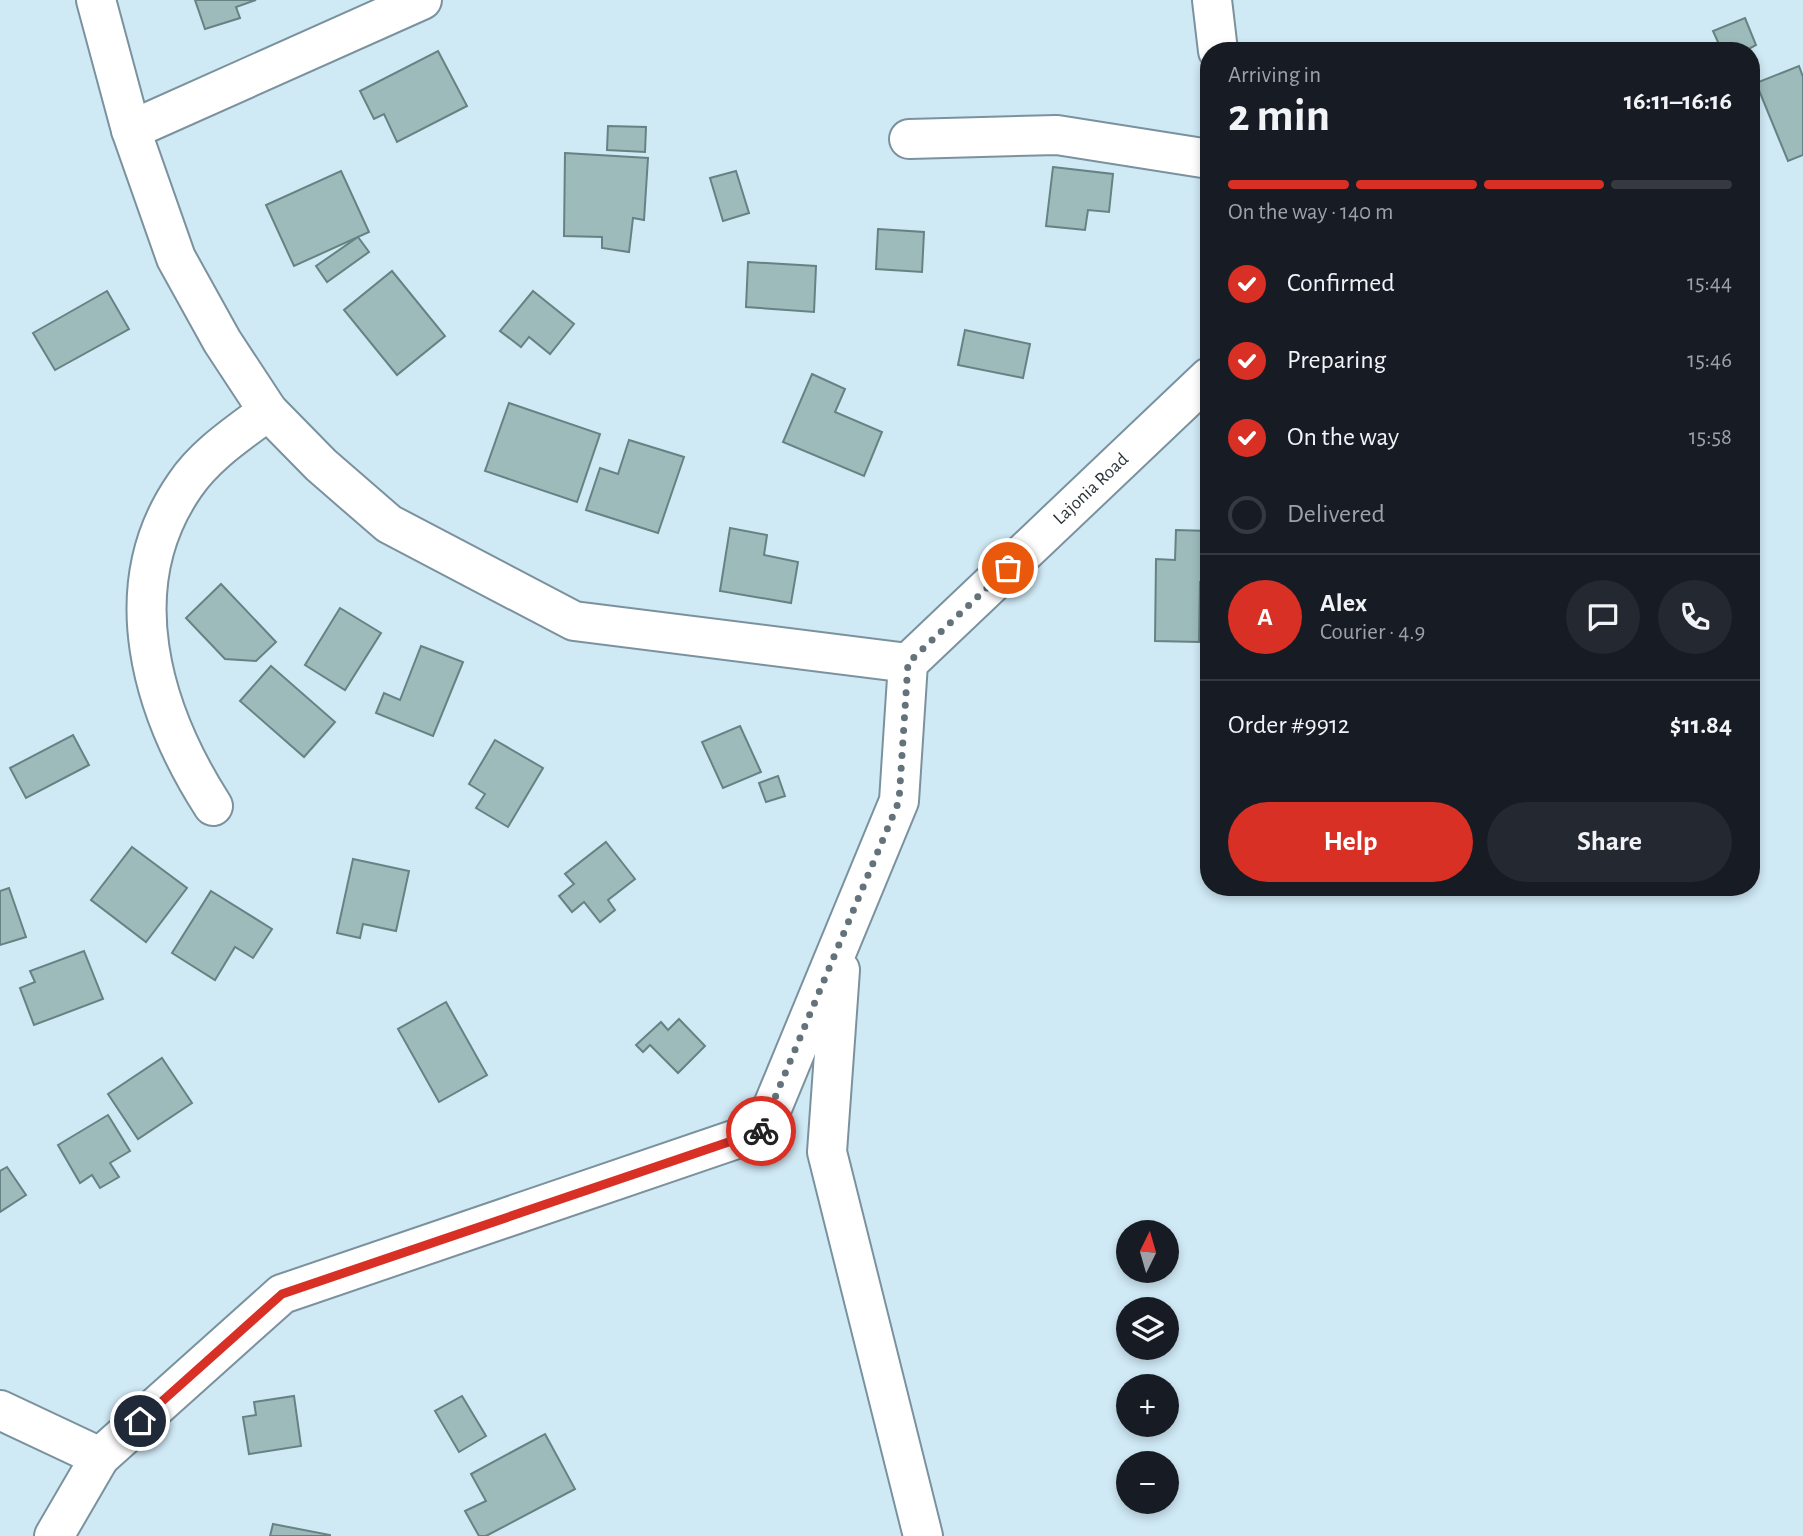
<!DOCTYPE html>
<meta charset="utf-8">
<style>
:root{--surface:#171b24;--page:#242831;--text:#f1f3f6;--muted:#9ea1a6;--line:#363941;--accent:#d93025}
body{margin:0;font-family:"Alegreya Sans",sans-serif;background:var(--page);color:var(--text);height:100vh;display:flex;flex-direction:column;font-size:26px;white-space:nowrap}
*{box-sizing:border-box;margin:0}
p{font-size:23px;color:var(--muted)}
.icon{flex:none;width:38px;height:38px;fill:none;stroke:currentColor;stroke-width:2;stroke-linecap:round;stroke-linejoin:round}
.map{position:relative;flex:1;overflow:hidden}
.side{position:absolute;left:1200px;top:42px;width:560px;height:854px;display:flex;flex-direction:column;background:var(--surface);border-radius:28px;box-shadow:0 4px 10px #0003}
.side>*{flex:none}
.needle{width:46px;rotate:5deg}
.controls{position:absolute;left:1116px;top:1220px;display:grid;gap:14px}
.controls a{display:grid;place-items:center;width:63px;height:63px;border-radius:50%;background:var(--surface);box-shadow:0 4px 10px #0003;font-size:35px}
.pin{position:absolute;display:grid;place-items:center;width:60px;height:60px;color:#fff;margin:-30px;border:4px solid #fff;border-radius:50%;box-shadow:0 2px 7px #0007}
.courier{position:absolute;display:grid;place-items:center;width:70px;height:70px;margin:-35px;border:5px solid #d93025;border-radius:50%;background:#fff;color:#222;box-shadow:0 2px 9px #0007}
.headline em{font-style:normal;font-weight:600}
.headline div{display:flex;flex-direction:column-reverse}
.headline{display:flex;align-items:center;justify-content:space-between;height:119px;padding:0 28px}
h1{font-size:46px;font-weight:600;line-height:52px}
.bar{display:grid;grid-template-columns:repeat(4,1fr);gap:10px 7px;align-content:center;height:84px;padding:0 28px}
.bar i{height:9px;border-radius:5px;background:var(--line)}
.bar .selected{background:var(--accent)}
.bar p{grid-column:span 4}
.line{display:flex;align-items:center;gap:18px;padding:0 28px;border-top:2px solid var(--line)}
.line div{flex:1}
.round{display:grid;place-items:center;flex:none;width:74px;height:74px;border-radius:37px;background:var(--page)}
ol{padding:0 28px;list-style:none}
li{display:flex;align-items:center;gap:21px;height:77px}
li p{margin-inline-start:auto}
li .icon{padding:7px;border-radius:50%;background:var(--accent);color:#fff;stroke-width:4}
li:last-child{color:var(--muted)}
li i{width:38px;height:38px;border:4px solid var(--line);border-radius:50%}
.cta{display:flex;gap:14px;margin-top:auto;padding:14px 28px}
.cta a{flex:1;height:80px;border-radius:42px;background:var(--accent);color:#fff;font-size:28px;font-weight:600;line-height:80px;text-align:center}
.cta a+a{background:var(--page);color:var(--text)}
.map>svg:first-child{display:block}
</style>
<div class="map">
<svg width="1803" height="1536" viewBox="0 0 1803 1536">
<rect width="100%" height="100%" fill="#cfe9f5"/>
<g fill="#9ebbbc" stroke="#668283" stroke-width="2">
<path d="M 195,0 L 256,0 L 236,7 L 240,18 L 205,29 Z"/>
<path d="M 1745,18 L 1756,45 L 1745,51 L 1722,51 L 1713,31 Z"/>
<path d="M 438,51 L 467,106 L 397,142 L 384,114 L 374,119 L 360,91 Z"/>
<path d="M 1799,66 L 1803,77 L 1803,155 L 1788,161 L 1756,83 Z"/>
<path d="M 608,126 L 646,127 L 645,152 L 607,150 Z"/>
<path d="M 565,153 L 648,158 L 644,220 L 633,218 L 629,252 L 602,248 L 602,237 L 564,236 Z"/>
<path d="M 1053,167 L 1113,174 L 1109,212 L 1088,210 L 1085,230 L 1046,226 Z"/>
<path d="M 341,171 L 369,232 L 294,266 L 266,205 Z"/>
<path d="M 736,171 L 749,213 L 723,221 L 710,178 Z"/>
<path d="M 878,229 L 924,232 L 922,272 L 876,269 Z"/>
<path d="M 358,237 L 369,252 L 327,282 L 316,266 Z"/>
<path d="M 748,262 L 816,266 L 814,312 L 746,307 Z"/>
<path d="M 392,271 L 445,336 L 397,375 L 344,310 Z"/>
<path d="M 107,291 L 129,329 L 55,370 L 33,333 Z"/>
<path d="M 533,291 L 574,324 L 550,354 L 529,337 L 521,347 L 500,331 Z"/>
<path d="M 965,330 L 1030,344 L 1023,378 L 958,365 Z"/>
<path d="M 812,374 L 845,389 L 835,412 L 882,432 L 864,476 L 783,442 Z"/>
<path d="M 509,403 L 600,434 L 577,502 L 485,471 Z"/>
<path d="M 629,440 L 684,457 L 658,533 L 586,510 L 600,468 L 618,474 Z"/>
<path d="M 730,528 L 767,535 L 764,555 L 798,562 L 791,603 L 720,591 Z"/>
<path d="M 1176,530 L 1209,531 L 1209,582 L 1200,582 L 1199,642 L 1155,641 L 1156,559 L 1175,560 Z"/>
<path d="M 221,584 L 276,642 L 256,661 L 225,659 L 186,618 Z"/>
<path d="M 340,608 L 381,633 L 345,690 L 305,665 Z"/>
<path d="M 421,646 L 463,662 L 433,736 L 376,713 L 384,693 L 400,700 Z"/>
<path d="M 271,666 L 335,722 L 304,757 L 240,701 Z"/>
<path d="M 740,726 L 761,772 L 723,788 L 702,742 Z"/>
<path d="M 73,735 L 89,765 L 26,798 L 10,768 Z"/>
<path d="M 495,740 L 543,768 L 508,827 L 476,808 L 485,794 L 469,784 Z"/>
<path d="M 778,776 L 785,796 L 766,802 L 759,783 Z"/>
<path d="M 606,842 L 635,879 L 608,900 L 615,910 L 600,922 L 584,902 L 572,912 L 559,896 L 574,884 L 565,874 Z"/>
<path d="M 132,847 L 187,888 L 146,942 L 91,900 Z"/>
<path d="M 353,859 L 409,871 L 396,931 L 363,924 L 360,938 L 337,933 Z"/>
<path d="M 9,888 L 26,937 L 0,945 L 0,891 Z"/>
<path d="M 211,891 L 272,929 L 253,958 L 235,947 L 215,980 L 172,953 Z"/>
<path d="M 84,951 L 103,999 L 34,1025 L 20,988 L 35,982 L 30,971 Z"/>
<path d="M 446,1002 L 487,1075 L 439,1102 L 398,1029 Z"/>
<path d="M 679,1019 L 705,1046 L 678,1073 L 650,1045 L 643,1052 L 636,1045 L 661,1022 L 668,1030 Z"/>
<path d="M 162,1058 L 192,1103 L 138,1139 L 108,1094 Z"/>
<path d="M 108,1115 L 130,1151 L 110,1163 L 119,1177 L 100,1188 L 92,1175 L 80,1183 L 58,1145 Z"/>
<path d="M 7,1167 L 26,1195 L 0,1212 L 0,1171 Z"/>
<path d="M 294,1396 L 301,1446 L 249,1454 L 243,1417 L 256,1415 L 254,1402 Z"/>
<path d="M 462,1396 L 486,1436 L 459,1452 L 435,1411 Z"/>
<path d="M 545,1434 L 575,1489 L 486,1536 L 479,1536 L 465,1511 L 486,1501 L 471,1474 Z"/>
<path d="M 273,1524 L 330,1535 L 330,1536 L 270,1536 Z"/>
</g>
<g fill="none" stroke-linecap="round" stroke-linejoin="round">
<defs>
<g id="minor">
<path d="M 96,0 L 131,130 L 176,258 L 222,341 L 268,411 L 321,465 L 389,524 L 574,621 L 908,663"/>
<path d="M 1212,0 L 1218,51"/>
<path d="M 131,130 L 422,0"/>
<path d="M 909,139 L 1057,135 L 1209,159"/>
<path d="M 213,806 C 152,711 114,587 185,485 C 206,454 239,433 268,411"/>
<path d="M 840,970 L 827,1152 L 923,1536"/>
<path d="M 0,1410 L 100,1457"/>
<path d="M 54,1536 L 100,1457 L 282,1294 L 763,1130 L 899,801 L 908,663 L 1209,377"/>
</g>
</defs>
<use href="#minor" stroke="#7b929e" stroke-width="42"/>
<use href="#minor" stroke="#fff" stroke-width="38"/>
</g>
<g fill="none" stroke-linecap="round" stroke-linejoin="round">
<path stroke="#64737b" stroke-width="7" stroke-dasharray="0 12.6" d="M 761,1131 L 899,801 L 908,663 L 1008,568"/>
<path stroke="#d93025" stroke-width="9" d="M 140,1421 L 282,1294 L 761,1131"/>
</g>
<g text-anchor="middle" dominant-baseline="central" stroke-width="7" stroke-linejoin="round" paint-order="stroke">
<g font-size="19" fill="#2a3439" stroke="#fff">
<text transform="translate(1091 489) rotate(-43)">Lajonia Road</text>
</g>
</g>
</svg>
<div class="controls">
<a><svg class="needle" viewBox="-14 -14 28 28"><path d="M0-13l5 13h-10z" fill="#e53935"/><path d="M0 13l5-13h-10z" fill="#9ea1a6"/></svg></a>
<a><svg class="icon" aria-label="layers" viewBox="0 0 24 24"><path d="M12 4l9 5-9 5-9-5zM3 14l9 5 9-5"/></svg></a>
<a>+</a>
<a>−</a>
</div>
<div class="pin" style="left:1008px;top:568px;background:#ea580c"><svg class="icon" aria-label="bag" viewBox="0 0 24 24"><path d="M5 8h14l-1 12H6zM9 8a3 3 0 0 1 6 0"/></svg></div>
<div class="pin" style="left:140px;top:1421px;background:#1f2937"><svg class="icon" aria-label="home" viewBox="0 0 24 24"><path d="M3 11l9-7 9 7M6 9v11h12V9"/></svg></div>
<div class="courier" style="left:761px;top:1131px"><svg class="icon" aria-label="bike" viewBox="0 0 24 24"><circle cx="6" cy="16" r="4"/><circle cx="18" cy="16" r="4"/><path d="M6 16l4-8h5l3 8M10 8l3 8H6M13 5h3"/></svg></div>
<section class="side">
<div class="headline"><div><h1>2 min</h1><p>Arriving in</p></div><em>16:11–16:16</em></div>
<div class="bar"><i class="selected"></i><i class="selected"></i><i class="selected"></i><i></i><p>On the way · 140 m</p></div>
<ol>
<li><svg class="icon" aria-label="check" viewBox="0 0 24 24"><path d="M5 12l5 5 9-10"/></svg>Confirmed<p>15:44</p></li>
<li><svg class="icon" aria-label="check" viewBox="0 0 24 24"><path d="M5 12l5 5 9-10"/></svg>Preparing<p>15:46</p></li>
<li><svg class="icon" aria-label="check" viewBox="0 0 24 24"><path d="M5 12l5 5 9-10"/></svg>On the way<p>15:58</p></li>
<li><i></i>Delivered</li>
</ol>
<div class="line" style="height:126px"><b class="round" style="background:var(--accent);color:#fff">A</b><div><b>Alex</b><p>Courier · 4.9</p></div><a class="round"><svg class="icon" aria-label="chat" viewBox="0 0 24 24"><path d="M4 5h16v11H9l-5 4z"/></svg></a><a class="round"><svg class="icon" aria-label="phone" viewBox="0 0 24 24"><path d="M5 4h4l2 5-3 2q2 4 5 5l2-3 5 2v4C11 20 4 13 5 4z"/></svg></a></div>
<div class="line" style="height:91px"><div>Order #9912</div><b>$11.84</b></div>
<div class="cta"><a>Help</a><a>Share</a></div>
</section>
</div>
